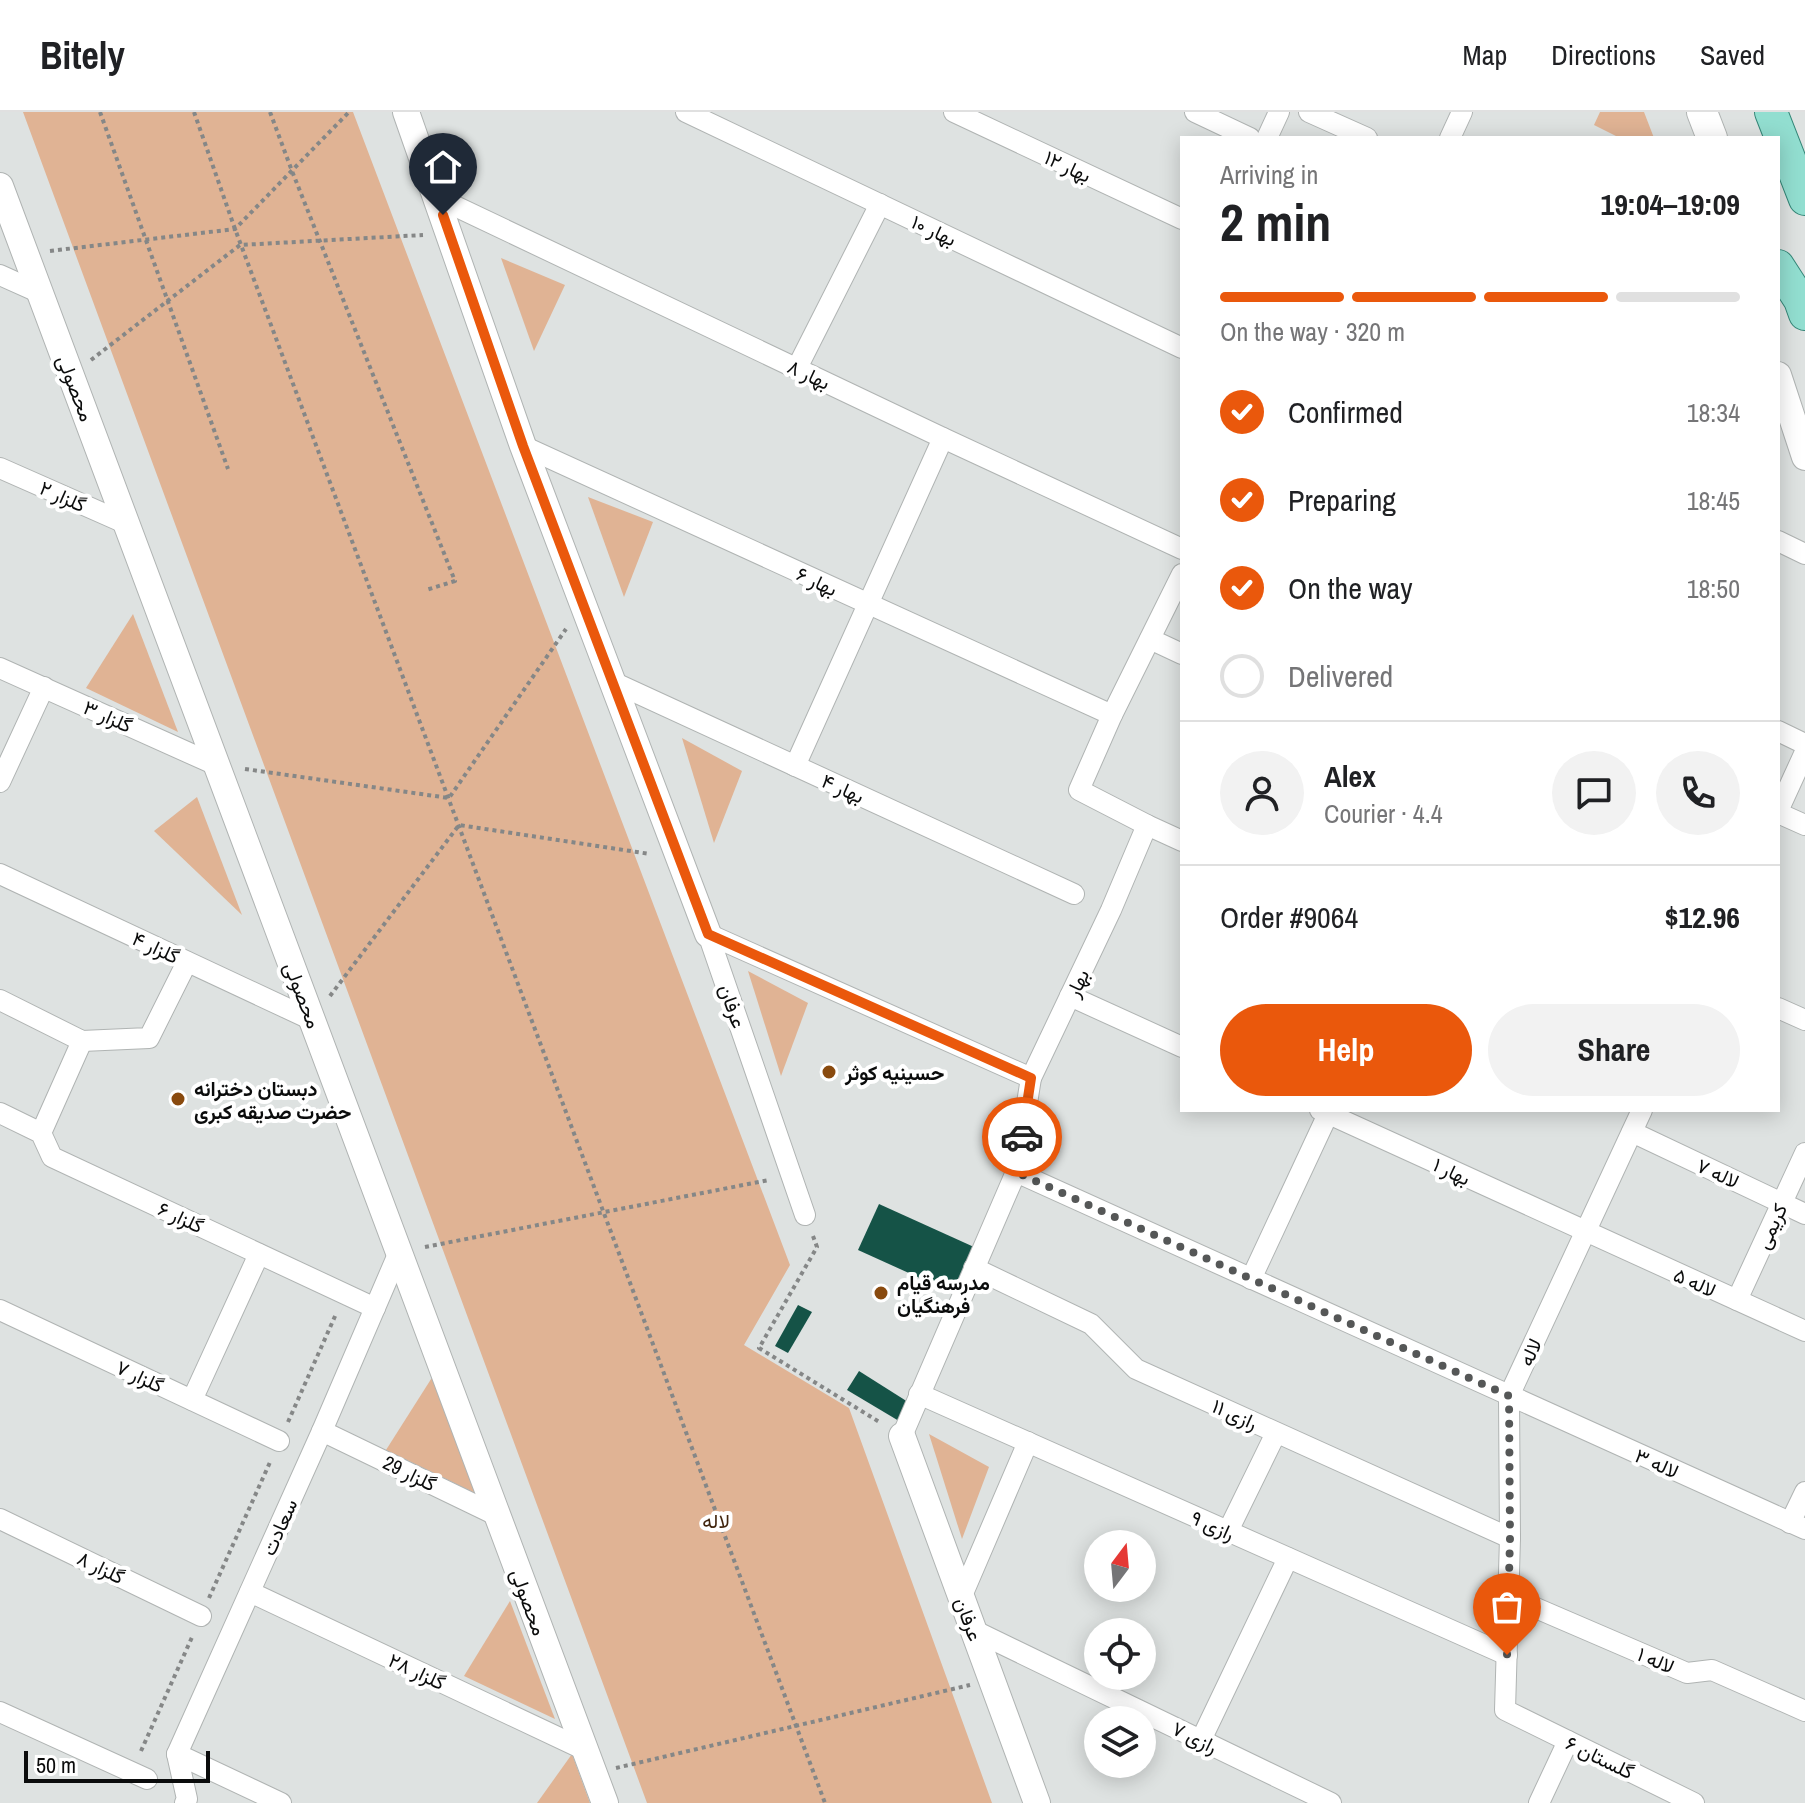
<!DOCTYPE html>
<meta charset="utf-8">
<style>
:root{--surface:#fff;--page:#f2f2f2;--text:#202124;--muted:#757577;--line:#e0e0e0;--accent:#ea580c}
body{margin:0;font-family:"Archivo Narrow",Vazirmatn,sans-serif;background:var(--page);color:var(--text);height:100vh;display:flex;flex-direction:column;font-size:30px;white-space:nowrap}
*{box-sizing:border-box;margin:0}
p{font-size:26px;color:var(--muted)}
.icon{flex:none;width:44px;height:44px;fill:none;stroke:currentColor;stroke-width:2;stroke-linecap:round;stroke-linejoin:round}
.map{position:relative;flex:1;overflow:hidden}
.drawer{position:absolute;left:1180px;top:24px;width:600px;height:976px;display:flex;flex-direction:column;background:var(--surface);border-radius:0px;box-shadow:0 4px 20px #0003}
.drawer>*{flex:none}
.needle{width:52px;rotate:16deg}
.buttons{position:absolute;left:1084px;top:1418px;display:grid;gap:16px}
.buttons a{display:grid;place-items:center;width:72px;height:72px;border-radius:50%;background:var(--surface);box-shadow:0 4px 20px #0003;font-size:40px}
.scale{position:absolute;left:24px;bottom:20px;width:186px;box-sizing:border-box;padding-left:8px;border:4px solid #0b0c0c;border-top:0;font-size:22px;line-height:28px;white-space:nowrap;color:#0b0c0c;-webkit-text-stroke:6px #fff;paint-order:stroke}
.pin{position:absolute;display:grid;place-items:center;width:68px;height:68px;color:#fff;margin:-82px -34px;border-radius:50% 50% 50% 0;rotate:-45deg;box-shadow:0 0 8px #0007}
.pin .icon{rotate:45deg}
.courier{position:absolute;display:grid;place-items:center;width:80px;height:80px;margin:-40px;border:6px solid #ea580c;border-radius:50%;background:#fff;color:#222;box-shadow:0 2px 10px #0007}
.overview em{font-style:normal;font-weight:700}
.overview div{display:flex;flex-direction:column-reverse}
.overview{display:flex;align-items:center;justify-content:space-between;height:136px;padding:0 40px}
h1{font-size:52px;font-weight:700;line-height:60px}
.bar{display:grid;grid-template-columns:repeat(4,1fr);gap:12px 8px;align-content:center;height:96px;padding:0 40px}
.bar i{height:10px;border-radius:6px;background:var(--line)}
.bar .on{background:var(--accent)}
.bar p{grid-column:span 4}
.line{display:flex;align-items:center;gap:20px;padding:0 40px;border-top:2px solid var(--line)}
.line div{flex:1}
.round{display:grid;place-items:center;flex:none;width:84px;height:84px;border-radius:42px;background:var(--page)}
ol{padding:0 40px;list-style:none}
li{display:flex;align-items:center;gap:24px;height:88px}
li p{margin-inline-start:auto}
li .icon{padding:8px;border-radius:50%;background:var(--accent);color:#fff;stroke-width:4}
li:last-child{color:var(--muted)}
li i{width:44px;height:44px;border:4px solid var(--line);border-radius:50%}
.cta{display:flex;gap:16px;margin-top:auto;padding:16px 40px}
.cta a{flex:1;height:92px;border-radius:48px;background:var(--accent);color:#fff;font-size:32px;font-weight:700;line-height:92px;text-align:center}
.cta a+a{background:var(--page);color:var(--text)}
header{display:flex;align-items:center;gap:48px;box-sizing:border-box;height:112px;padding:0 40px;background:var(--surface);border-bottom:2px solid var(--line)}
header strong{font-size:38px}
nav{display:flex;gap:44px;margin-inline-start:auto;font-size:28px}
.map>svg:first-child{display:block}
</style>
<header>
<strong>Bitely</strong>
<nav><a>Map</a><a>Directions</a><a>Saved</a></nav>
</header>
<div class="map">
<svg width="1805" height="1691" viewBox="0 0 1805 1691">
<rect width="100%" height="100%" fill="#dee2e1"/>
<g fill="#e0b394">
<path d="M 23,0 L 353,0 L 790,1153 L 744,1233 L 849,1296 L 992,1691 L 647,1691 Z"/>
<path d="M 1600,0 L 1644,0 L 1654,26 L 1620,26 L 1594,13 Z"/>
<path d="M 501,146 L 565,173 L 534,239 Z"/>
<path d="M 588,385 L 653,410 L 624,485 Z"/>
<path d="M 133,502 L 178,620 L 86,576 Z"/>
<path d="M 682,626 L 742,659 L 714,731 Z"/>
<path d="M 197,685 L 242,803 L 154,719 Z"/>
<path d="M 748,859 L 808,891 L 781,964 Z"/>
<path d="M 433,1264 L 477,1382 L 386,1338 Z"/>
<path d="M 929,1322 L 989,1355 L 962,1427 Z"/>
<path d="M 510,1489 L 555,1607 L 464,1564 Z"/>
<path d="M 572,1642 L 590,1691 L 537,1691 Z"/>
</g>
<g fill="#155347">
<path d="M 879,1092 L 974,1135 L 953,1181 L 858,1138 Z"/>
<path d="M 798,1193 L 812,1200 L 788,1241 L 775,1234 Z"/>
<path d="M 859,1259 L 908,1290 L 899,1309 L 847,1278 Z"/>
</g>
<g fill="none" stroke-linecap="round" stroke-linejoin="round">
<defs>
<g id="minor">
<path d="M 686,0 L 1182,236"/>
<path d="M 954,0 L 1182,107"/>
<path d="M 1195,0 L 1250,26"/>
<path d="M 1309,0 L 1367,26"/>
<path d="M 1267,26 L 1279,0"/>
<path d="M 1450,26 L 1462,0"/>
<path d="M 436,85 L 943,326 L 1182,437"/>
<path d="M 0,163 L 40,181"/>
<path d="M 797,256 L 880,92"/>
<path d="M 523,334 L 1112,603"/>
<path d="M 0,356 L 127,412"/>
<path d="M 1778,429 L 1805,442"/>
<path d="M 1150,527 L 1182,542"/>
<path d="M 0,556 L 216,653"/>
<path d="M 613,570 L 1074,782"/>
<path d="M 1778,619 L 1805,632"/>
<path d="M 795,654 L 943,326"/>
<path d="M 0,670 L 44,575"/>
<path d="M 1778,699 L 1805,640"/>
<path d="M 1778,701 L 1805,713"/>
<path d="M 1147,713 L 1182,729"/>
<path d="M 0,762 L 312,908"/>
<path d="M 708,822 L 1031,966"/>
<path d="M 708,822 L 805,1103"/>
<path d="M 1070,884 L 1182,935"/>
<path d="M 0,888 L 82,929 L 149,926 L 187,850"/>
<path d="M 1778,896 L 1805,908"/>
<path d="M 1320,998 L 1805,1219"/>
<path d="M 1642,998 L 1509,1284 L 1510,1426 L 1505,1598 L 1694,1691"/>
<path d="M 0,1001 L 41,1021 L 52,1045 L 375,1196"/>
<path d="M 1632,1020 L 1805,1102"/>
<path d="M 41,1021 L 82,929"/>
<path d="M 1016,1060 L 1805,1417"/>
<path d="M 974,1156 L 1091,1212 L 1136,1257 L 1510,1426"/>
<path d="M 1251,1167 L 1328,1002"/>
<path d="M 1737,1188 L 1805,1041"/>
<path d="M 0,1198 L 279,1329"/>
<path d="M 919,1282 L 1507,1543"/>
<path d="M 192,1288 L 259,1142"/>
<path d="M 322,1319 L 498,1404"/>
<path d="M 902,1324 L 1016,1060 L 1031,966 L 1111,798 L 1147,713 L 1079,678 L 1112,603 L 1182,462"/>
<path d="M 0,1407 L 201,1504"/>
<path d="M 1790,1411 L 1805,1380"/>
<path d="M 1228,1419 L 1276,1321"/>
<path d="M 250,1480 L 585,1638"/>
<path d="M 1508,1484 L 1687,1561 L 1712,1558 L 1805,1599"/>
<path d="M 961,1486 L 1028,1330"/>
<path d="M 973,1518 L 1331,1691"/>
<path d="M 0,1600 L 147,1667"/>
<path d="M 1201,1628 L 1288,1446"/>
<path d="M 177,1642 L 281,1691"/>
<path d="M 185,1691 L 187,1687 L 177,1642 L 322,1319 L 399,1140"/>
<path d="M 1539,1691 L 1568,1629"/>
</g>
<g id="tertiary">
<path d="M 406,0 L 523,334 L 708,822"/>
<path d="M 0,74 L 605,1691"/>
<path d="M 1778,263 L 1805,345"/>
<path d="M 902,1324 L 1037,1691"/>
</g>
<path id="secondary" d="M 1702,0 L 1712,26"/>
<g id="primary">
<path d="M 1771,0 L 1805,87"/>
<path d="M 1778,154 L 1800,188 L 1805,202"/>
</g>
</defs>
<use href="#minor" stroke="#b0b4b3" stroke-width="22"/>
<use href="#tertiary" stroke="#b0b4b3" stroke-width="28"/>
<use href="#secondary" stroke="#b0b4b3" stroke-width="32"/>
<use href="#primary" stroke="#348677" stroke-width="34"/>
<g stroke="#858787" stroke-width="4" stroke-dasharray="4 4" stroke-linecap="butt">
<path d="M 100,0 L 228,357"/>
<path d="M 194,0 L 235,117 L 825,1691"/>
<path d="M 270,0 L 292,59 L 455,469 L 426,478"/>
<path d="M 50,139 L 235,117 L 349,0"/>
<path d="M 91,248 L 240,133 L 423,123"/>
<path d="M 245,657 L 449,686 L 566,517"/>
<path d="M 330,884 L 459,713 L 650,742"/>
<path d="M 813,1124 L 817,1135 L 759,1236 L 881,1311"/>
<path d="M 425,1135 L 769,1068"/>
<path d="M 288,1310 L 336,1202"/>
<path d="M 209,1486 L 271,1348"/>
<path d="M 141,1639 L 193,1523"/>
<path d="M 616,1656 L 970,1573"/>
</g>
<use href="#minor" stroke="#fff" stroke-width="20"/>
<use href="#tertiary" stroke="#fff" stroke-width="26"/>
<use href="#secondary" stroke="#fff" stroke-width="30"/>
<use href="#primary" stroke="#92ded0" stroke-width="32"/>
</g>
<g fill="none" stroke-linecap="round" stroke-linejoin="round">
<path stroke="#555757" stroke-width="8" stroke-dasharray="0 14.4" d="M 1022,1025 L 1016,1060 L 1509,1284 L 1510,1426 L 1507,1543"/>
<path stroke="#ea580c" stroke-width="10" d="M 443,103 L 523,334 L 708,822 L 1031,966 L 1022,1025"/>
</g>
<g fill="#894a0e" stroke="#fff" stroke-width="3">
<circle cx="829" cy="960" r="8"/>
<circle cx="178" cy="987" r="8"/>
<circle cx="881" cy="1181" r="8"/>
</g>
<g text-anchor="middle" dominant-baseline="central" stroke-width="8" stroke-linejoin="round" paint-order="stroke">
<g font-size="20" fill="#0b0c0c" stroke="#fff">
<text transform="translate(1068 54) rotate(25)">بهار ۱۲</text>
<text transform="translate(934 118) rotate(25)">بهار ۱۰</text>
<text transform="translate(809 262) rotate(25)">بهار ۸</text>
<text transform="translate(76 276) rotate(69)">محصولی</text>
<text transform="translate(63 384) rotate(24)">گلزار ۲</text>
<text transform="translate(817 469) rotate(25)">بهار ۶</text>
<text transform="translate(108 604) rotate(24)">گلزار ۳</text>
<text transform="translate(843 676) rotate(24)">بهار ۴</text>
<text transform="translate(156 835) rotate(25)">گلزار ۴</text>
<text transform="translate(1077 871) rotate(-65)">بهار</text>
<text transform="translate(303 883) rotate(69)">محصولی</text>
<text transform="translate(733 894) rotate(71)">عرفان</text>
<text transform="translate(1452 1059) rotate(25)">بهار ۱</text>
<text transform="translate(1718 1061) rotate(25)">لاله ۷</text>
<text transform="translate(181 1105) rotate(25)">گلزار ۶</text>
<text transform="translate(1771 1114) rotate(-65)">کریمی</text>
<text transform="translate(1695 1170) rotate(24)">لاله ۵</text>
<text transform="translate(1530 1240) rotate(-65)">لاله</text>
<text transform="translate(140 1264) rotate(25)">گلزار ۷</text>
<text transform="translate(1235 1302) rotate(24)">رازی ۱۱</text>
<text transform="translate(1657 1351) rotate(24)">لاله ۳</text>
<text transform="translate(410 1361) rotate(26)">گلزار 29</text>
<text transform="translate(1213 1413) rotate(24)">رازی ۹</text>
<text transform="translate(279 1415) rotate(-66)">سعادت</text>
<text transform="translate(101 1455) rotate(26)">گلزار ۸</text>
<text transform="translate(529 1490) rotate(70)">محصولی</text>
<text transform="translate(969 1507) rotate(70)">عرفان</text>
<text transform="translate(1656 1548) rotate(23)">لاله ۱</text>
<text transform="translate(417 1559) rotate(25)">گلزار ۲۸</text>
<text transform="translate(1195 1625) rotate(26)">رازی ۷</text>
<text transform="translate(1600 1645) rotate(26)">گلستان ۶</text>
</g>
<g font-size="20" font-weight="bold" fill="#0b0c0c" stroke="#fff" text-anchor="start">
<text x="845" y="960">حسینیه کوثر</text>
<text x="194" y="976">دبستان دخترانه<tspan x="194" dy="23">حضرت صدیقه کبری</tspan></text>
<text x="897" y="1170">مدرسه قیام<tspan x="897" dy="23">فرهنگیان</tspan></text>
</g>
<g font-size="20" fill="#41250e" stroke="#fff">
<text x="716" y="1408">لاله</text>
</g>
</g>
</svg>
<div class="buttons">
<a><svg class="needle" viewBox="-14 -14 28 28"><path d="M0-13l5 13h-10z" fill="#e53935"/><path d="M0 13l5-13h-10z" fill="#757577"/></svg></a>
<a><svg class="icon" aria-label="locate" viewBox="0 0 24 24"><circle cx="12" cy="12" r="6"/><path d="M12 2v4M12 18v4M2 12h4M18 12h4"/></svg></a>
<a><svg class="icon" aria-label="layers" viewBox="0 0 24 24"><path d="M12 4l9 5-9 5-9-5zM3 14l9 5 9-5"/></svg></a>
</div>
<div class="scale">50 m</div>
<div class="pin" style="left:1507px;top:1543px;background:#ea580c"><svg class="icon" aria-label="bag" viewBox="0 0 24 24"><path d="M5 8h14l-1 12H6zM9 8a3 3 0 0 1 6 0"/></svg></div>
<div class="pin" style="left:443px;top:103px;background:#1f2937"><svg class="icon" aria-label="home" viewBox="0 0 24 24"><path d="M3 11l9-7 9 7M6 9v11h12V9"/></svg></div>
<div class="courier" style="left:1022px;top:1025px"><svg class="icon" aria-label="car" viewBox="0 0 24 24"><path d="M5 17H2v-5l4-1 3-4h7l3 4 3 1v5h-3M9 17h6M6 11h13"/><circle cx="7" cy="17" r="2"/><circle cx="17" cy="17" r="2"/></svg></div>
<section class="drawer">
<div class="overview"><div><h1>2 min</h1><p>Arriving in</p></div><em>19:04–19:09</em></div>
<div class="bar"><i class="on"></i><i class="on"></i><i class="on"></i><i></i><p>On the way · 320 m</p></div>
<ol>
<li><svg class="icon" aria-label="check" viewBox="0 0 24 24"><path d="M5 12l5 5 9-10"/></svg>Confirmed<p>18:34</p></li>
<li><svg class="icon" aria-label="check" viewBox="0 0 24 24"><path d="M5 12l5 5 9-10"/></svg>Preparing<p>18:45</p></li>
<li><svg class="icon" aria-label="check" viewBox="0 0 24 24"><path d="M5 12l5 5 9-10"/></svg>On the way<p>18:50</p></li>
<li><i></i>Delivered</li>
</ol>
<div class="line" style="height:144px"><a class="round"><svg class="icon" aria-label="person" viewBox="0 0 24 24"><circle cx="12" cy="8" r="4"/><path d="M4 21q1-7 8-7t8 7"/></svg></a><div><b>Alex</b><p>Courier · 4.4</p></div><a class="round"><svg class="icon" aria-label="chat" viewBox="0 0 24 24"><path d="M4 5h16v11H9l-5 4z"/></svg></a><a class="round"><svg class="icon" aria-label="phone" viewBox="0 0 24 24"><path d="M5 4h4l2 5-3 2q2 4 5 5l2-3 5 2v4C11 20 4 13 5 4z"/></svg></a></div>
<div class="line" style="height:104px"><div>Order #9064</div><b>$12.96</b></div>
<div class="cta"><a>Help</a><a>Share</a></div>
</section>
</div>
